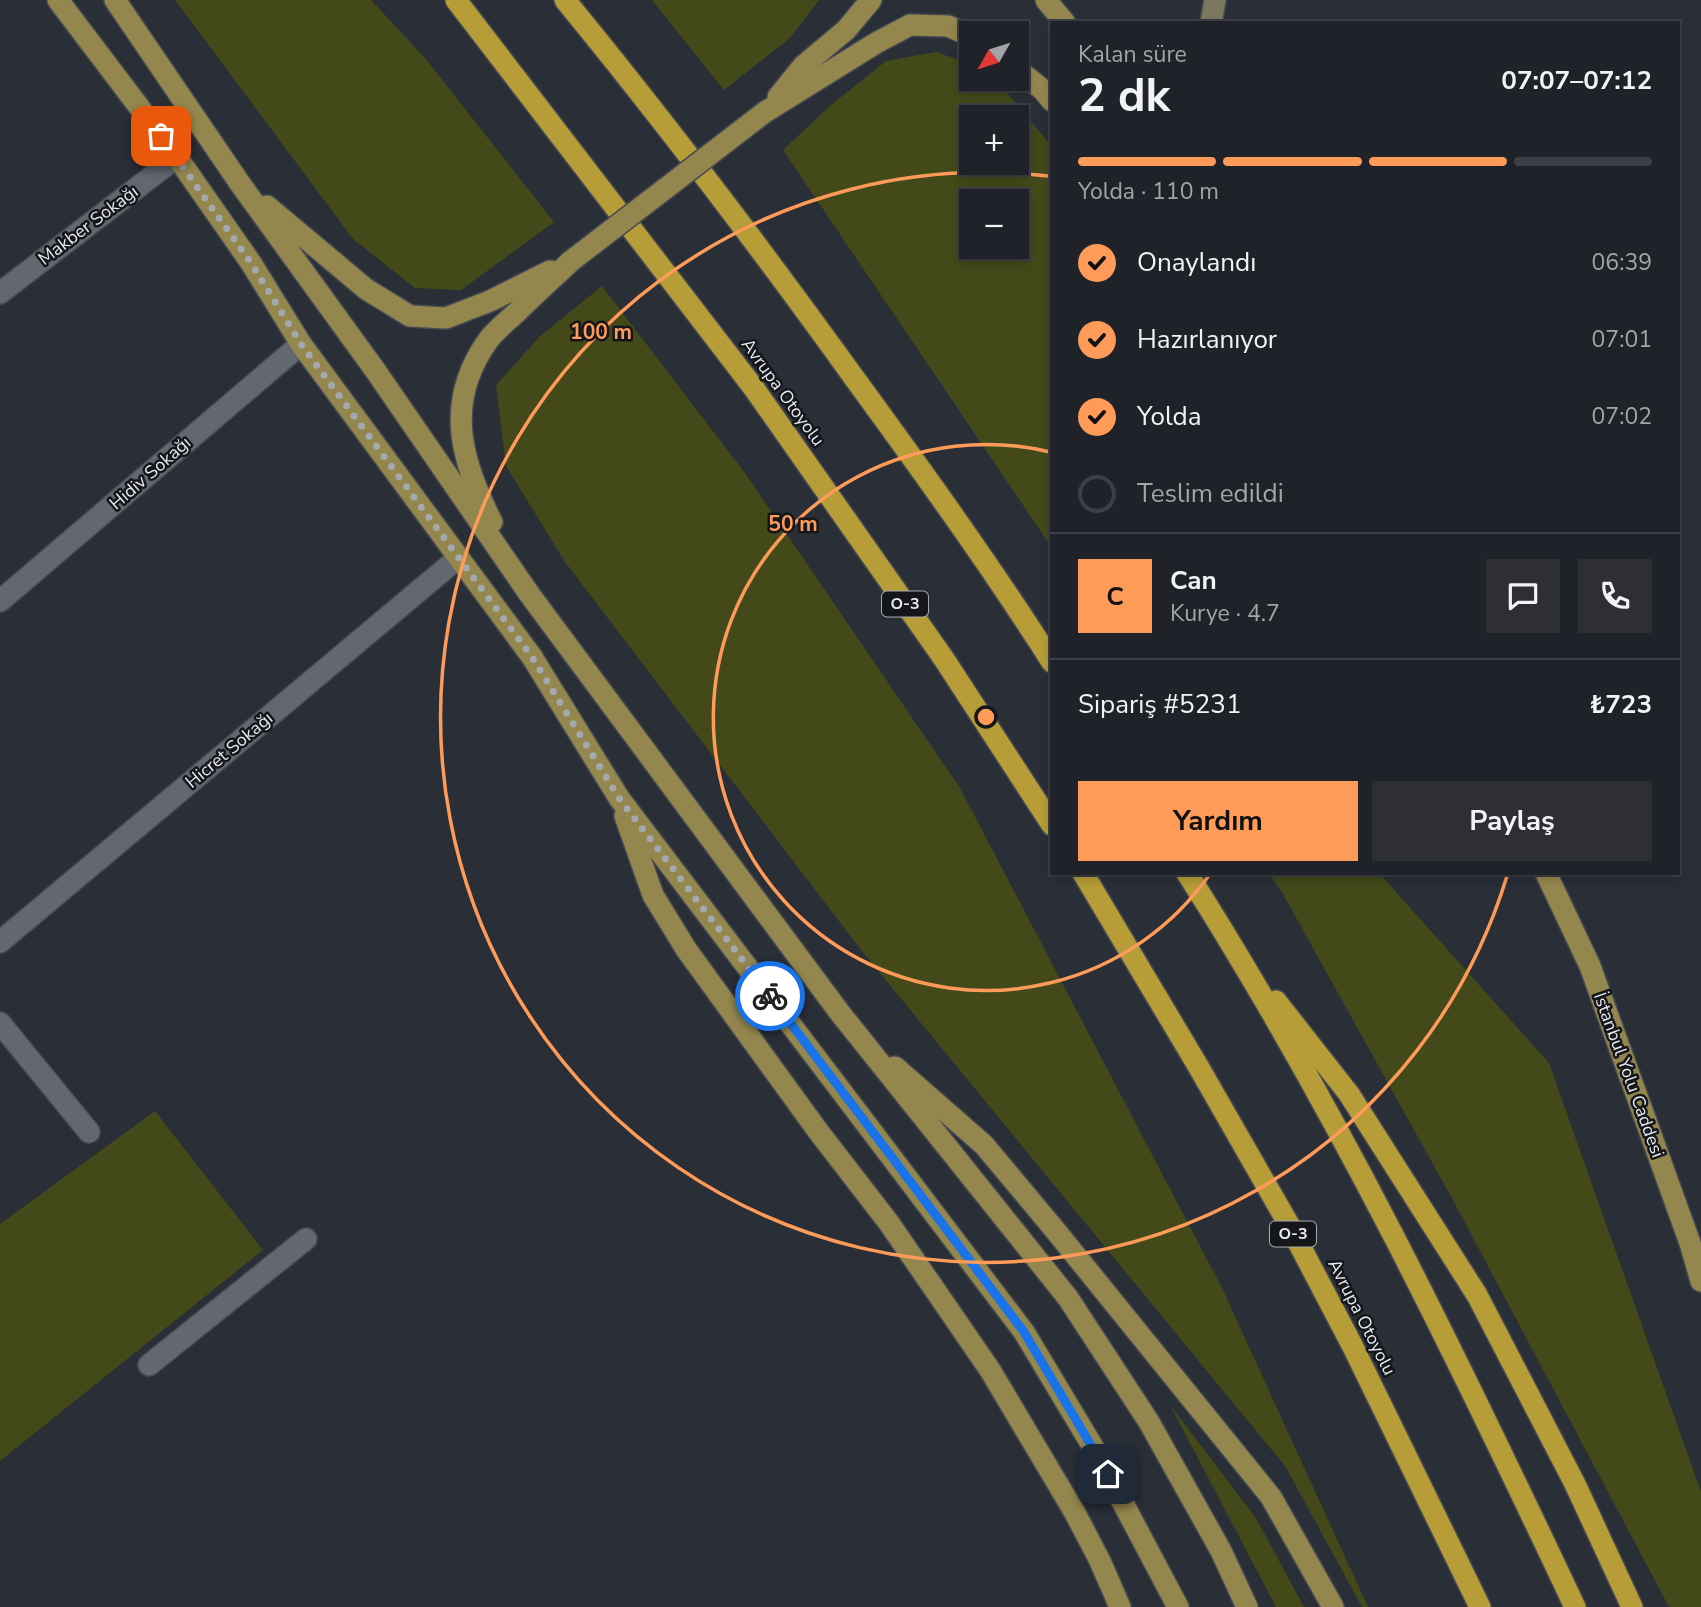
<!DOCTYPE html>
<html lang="tr">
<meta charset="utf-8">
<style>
:root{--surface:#202229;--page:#2d2f35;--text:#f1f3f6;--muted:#a2a4a8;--line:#3d3f46;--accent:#fe9b58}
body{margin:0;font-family:"Nunito Sans",sans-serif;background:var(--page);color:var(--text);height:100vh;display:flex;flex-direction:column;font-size:26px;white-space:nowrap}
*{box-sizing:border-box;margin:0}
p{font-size:23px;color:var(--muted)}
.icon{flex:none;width:38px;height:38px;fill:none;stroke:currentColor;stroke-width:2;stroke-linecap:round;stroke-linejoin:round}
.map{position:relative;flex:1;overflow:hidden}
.details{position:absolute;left:1050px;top:21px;width:630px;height:854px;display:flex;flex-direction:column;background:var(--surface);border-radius:0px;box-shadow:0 4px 10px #0003,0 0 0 2px var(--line)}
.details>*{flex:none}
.needle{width:46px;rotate:231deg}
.tools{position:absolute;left:959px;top:21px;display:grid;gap:14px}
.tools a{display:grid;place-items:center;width:70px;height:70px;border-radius:0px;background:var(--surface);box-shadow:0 4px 10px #0003,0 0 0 2px var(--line);font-size:35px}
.pin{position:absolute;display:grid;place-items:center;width:60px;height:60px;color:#fff;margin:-30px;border-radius:14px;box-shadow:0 4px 10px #0006}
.courier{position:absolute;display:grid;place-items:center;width:70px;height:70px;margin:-35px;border:5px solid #1a73e8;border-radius:50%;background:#fff;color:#222;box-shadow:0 2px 9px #0007}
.summary em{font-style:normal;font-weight:700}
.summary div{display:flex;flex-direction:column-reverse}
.summary{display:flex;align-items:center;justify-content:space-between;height:119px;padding:0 28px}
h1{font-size:46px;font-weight:700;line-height:52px}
.bar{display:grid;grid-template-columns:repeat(4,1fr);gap:10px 7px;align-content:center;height:84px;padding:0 28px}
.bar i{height:9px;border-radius:5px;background:var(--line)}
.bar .active{background:var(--accent)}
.bar p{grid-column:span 4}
.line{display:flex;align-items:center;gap:18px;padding:0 28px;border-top:2px solid var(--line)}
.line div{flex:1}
.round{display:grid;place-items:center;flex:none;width:74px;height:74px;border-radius:0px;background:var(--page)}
ol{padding:0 28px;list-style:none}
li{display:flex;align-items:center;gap:21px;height:77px}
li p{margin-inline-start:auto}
li .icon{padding:7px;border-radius:50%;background:var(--accent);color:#111;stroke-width:4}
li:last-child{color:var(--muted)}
li i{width:38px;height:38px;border:4px solid var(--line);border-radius:50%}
.primary-button{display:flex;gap:14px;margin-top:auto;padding:14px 28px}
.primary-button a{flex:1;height:80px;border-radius:0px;background:var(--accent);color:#111;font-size:28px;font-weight:700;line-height:80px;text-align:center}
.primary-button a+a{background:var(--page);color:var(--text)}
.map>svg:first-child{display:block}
</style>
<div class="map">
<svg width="1701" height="1607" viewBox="0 0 1701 1607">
<rect width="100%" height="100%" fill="#2a2e37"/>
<g fill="#434919" fill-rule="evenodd">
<path d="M 175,0 L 371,0 L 425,58 L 554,222 L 461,290 L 415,288 L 353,239 Z"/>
<path d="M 652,0 L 819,0 L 790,38 L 724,90 Z"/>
<path d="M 936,52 L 971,64 L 971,79 L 996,79 L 1052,147 L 1052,548 L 783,150 L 831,105 L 886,61 ZM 971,117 L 1017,117 L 1017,163 L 971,163 ZM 1017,201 L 1017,247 L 971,247 L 971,201 Z"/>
<path d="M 602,286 L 745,473 L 960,788 L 1222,1288 L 1368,1607 L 1362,1607 L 1285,1466 L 861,950 L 565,562 L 506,466 L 496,385 L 540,336 Z"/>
<path d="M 1269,873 L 1379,873 L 1549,1063 L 1701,1492 L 1701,1607 L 1669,1607 L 1454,1202 L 1283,894 Z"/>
<path d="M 155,1111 L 263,1250 L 0,1461 L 0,1224 Z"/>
<path d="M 1170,1405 L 1256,1518 L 1304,1607 L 1276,1607 Z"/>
</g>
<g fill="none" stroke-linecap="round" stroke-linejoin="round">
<defs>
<path id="lane" d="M 149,1365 L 306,1239"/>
<g id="street">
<path d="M 0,293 L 177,157"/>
<path d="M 0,601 L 301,344"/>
<path d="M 0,942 L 458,558"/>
<path d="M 0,1023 L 89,1132"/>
</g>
<path id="secondary" d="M 1211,23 L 1215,0"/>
<g id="primary">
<path d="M 58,0 L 177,157 L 251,263 L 301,344 L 532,657 L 619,798 L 1024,1332 L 1096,1452 L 1178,1607"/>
<path d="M 115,0 L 241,185 L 375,370 L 530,595 L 840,1013 L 1068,1298 L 1149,1422 L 1221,1551 L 1247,1607"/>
<path d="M 1046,0 L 1065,23"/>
<path d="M 1017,69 L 1043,90 L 1052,101"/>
<path d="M 778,97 L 803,66 L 846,30 L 871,0"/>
<path d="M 765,112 L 876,43 L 910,25 L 948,26 L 971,36"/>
<path d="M 267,206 L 366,289 L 410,316 L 446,318 L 490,301 L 550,271"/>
<path d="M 492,522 C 460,459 444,401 489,339 C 496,330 507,321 516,313 C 534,295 553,278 571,261"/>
<path d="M 625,816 L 653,895 L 686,949 L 818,1131 L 889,1223 L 990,1370 L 1075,1513 L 1100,1561 L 1120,1607"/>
<path d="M 1546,873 L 1590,966 L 1690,1243 L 1701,1281"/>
<path d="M 895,1067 L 984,1145 L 1055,1230 L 1271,1497 L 1333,1607"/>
</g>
<g id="highway">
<path d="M 456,0 L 753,387 L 944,659 L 1052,825"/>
<path d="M 565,0 C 666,123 762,250 855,379 C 923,472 990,565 1052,662"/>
<path d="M 1083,873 L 1198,1066 L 1288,1223 L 1352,1345 L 1480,1607"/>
<path d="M 1187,873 C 1336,1107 1457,1357 1575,1607"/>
<path d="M 1276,1001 L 1349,1094 L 1477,1295 L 1575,1484 L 1632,1607"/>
</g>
</defs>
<use href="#lane" stroke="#464950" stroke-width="24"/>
<use href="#street" stroke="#464950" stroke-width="24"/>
<use href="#secondary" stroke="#464950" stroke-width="24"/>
<use href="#primary" stroke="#464950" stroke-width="24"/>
<use href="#highway" stroke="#464950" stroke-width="24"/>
<use href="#lane" stroke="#626770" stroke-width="21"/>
<use href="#street" stroke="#626770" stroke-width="21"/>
<use href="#secondary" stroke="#7b775f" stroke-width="21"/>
<use href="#primary" stroke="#94874e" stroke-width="21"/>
<use href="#highway" stroke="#b69d37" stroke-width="21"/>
<defs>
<path id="primary-bridge" d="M 571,261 L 765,112"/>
</defs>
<use href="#primary-bridge" stroke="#464950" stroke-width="24" stroke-linecap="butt"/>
<use href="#primary-bridge" stroke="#94874e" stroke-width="21"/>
</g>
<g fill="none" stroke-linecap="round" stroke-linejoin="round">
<path stroke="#a4a8af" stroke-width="7" stroke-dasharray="0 12.6" d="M 161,136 L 251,263 L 301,344 L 532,657 L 619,798 L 770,996"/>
<path stroke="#1a73e8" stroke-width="9" d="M 770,996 L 1024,1332 L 1108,1474"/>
</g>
<g fill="none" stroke="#fe9b58" stroke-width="3.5">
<path d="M1210 874A273 273 0 1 1 1050 452"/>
<path d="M1507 876A545 545 0 1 1 1048 176"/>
</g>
<g text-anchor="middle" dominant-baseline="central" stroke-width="5" stroke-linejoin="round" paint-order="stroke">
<g fill="#14161a" stroke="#a7aaaf" stroke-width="2">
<rect x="882" y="591.5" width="46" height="25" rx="5"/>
<rect x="1270" y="1221.5" width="46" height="25" rx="5"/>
</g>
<g font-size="16" font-weight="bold" fill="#e6e9ef">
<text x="905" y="604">O-3</text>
<text x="1293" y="1234">O-3</text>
</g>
<g font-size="18" fill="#e6e9ef" stroke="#14161a">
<text transform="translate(88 225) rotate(-37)">Makber Sokağı</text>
<text transform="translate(783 392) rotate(54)">Avrupa Otoyolu</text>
<text transform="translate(150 473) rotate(-41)">Hidiv Sokağı</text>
<text transform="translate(229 750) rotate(-40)">Hicret Sokağı</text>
<text transform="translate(1629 1075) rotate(70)">İstanbul Yolu Caddesi</text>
<text transform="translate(1362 1317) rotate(63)">Avrupa Otoyolu</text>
</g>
</g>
<circle cx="986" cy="717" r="10" fill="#fe9b58" stroke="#14161a" stroke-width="3.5"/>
<g font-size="21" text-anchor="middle" font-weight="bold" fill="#fe9b58" stroke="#14161a" stroke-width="5" stroke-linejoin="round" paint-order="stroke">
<text x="601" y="339">100 m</text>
<text x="793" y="531">50 m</text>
</g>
</svg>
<div class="tools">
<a><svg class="needle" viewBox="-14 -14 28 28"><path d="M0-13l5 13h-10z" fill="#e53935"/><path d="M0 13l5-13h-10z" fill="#a2a4a8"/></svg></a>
<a>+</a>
<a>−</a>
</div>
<div class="pin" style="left:161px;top:136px;background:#ea580c"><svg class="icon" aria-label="bag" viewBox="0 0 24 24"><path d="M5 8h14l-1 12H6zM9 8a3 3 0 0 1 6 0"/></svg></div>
<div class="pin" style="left:1108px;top:1474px;background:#1f2937"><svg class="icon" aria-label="home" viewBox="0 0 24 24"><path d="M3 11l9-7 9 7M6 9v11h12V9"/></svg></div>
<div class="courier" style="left:770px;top:996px"><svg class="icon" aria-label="bike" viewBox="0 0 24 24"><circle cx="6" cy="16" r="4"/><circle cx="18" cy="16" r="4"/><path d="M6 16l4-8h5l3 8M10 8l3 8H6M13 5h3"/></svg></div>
<section class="details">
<div class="summary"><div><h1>2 dk</h1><p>Kalan süre</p></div><em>07:07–07:12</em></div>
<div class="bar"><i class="active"></i><i class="active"></i><i class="active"></i><i></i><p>Yolda · 110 m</p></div>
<ol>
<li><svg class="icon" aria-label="check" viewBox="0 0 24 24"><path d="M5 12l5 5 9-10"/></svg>Onaylandı<p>06:39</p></li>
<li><svg class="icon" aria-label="check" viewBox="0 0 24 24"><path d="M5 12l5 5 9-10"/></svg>Hazırlanıyor<p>07:01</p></li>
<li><svg class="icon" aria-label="check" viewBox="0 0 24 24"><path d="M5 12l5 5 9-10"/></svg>Yolda<p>07:02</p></li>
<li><i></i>Teslim edildi</li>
</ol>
<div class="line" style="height:126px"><b class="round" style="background:var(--accent);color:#111">C</b><div><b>Can</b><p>Kurye · 4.7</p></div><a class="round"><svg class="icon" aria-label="chat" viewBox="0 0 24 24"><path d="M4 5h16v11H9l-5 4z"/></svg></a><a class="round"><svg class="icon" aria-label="phone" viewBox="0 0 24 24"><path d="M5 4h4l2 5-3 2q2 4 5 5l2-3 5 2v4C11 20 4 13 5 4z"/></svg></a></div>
<div class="line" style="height:91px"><div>Sipariş #5231</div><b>₺723</b></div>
<div class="primary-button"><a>Yardım</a><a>Paylaş</a></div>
</section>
</div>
